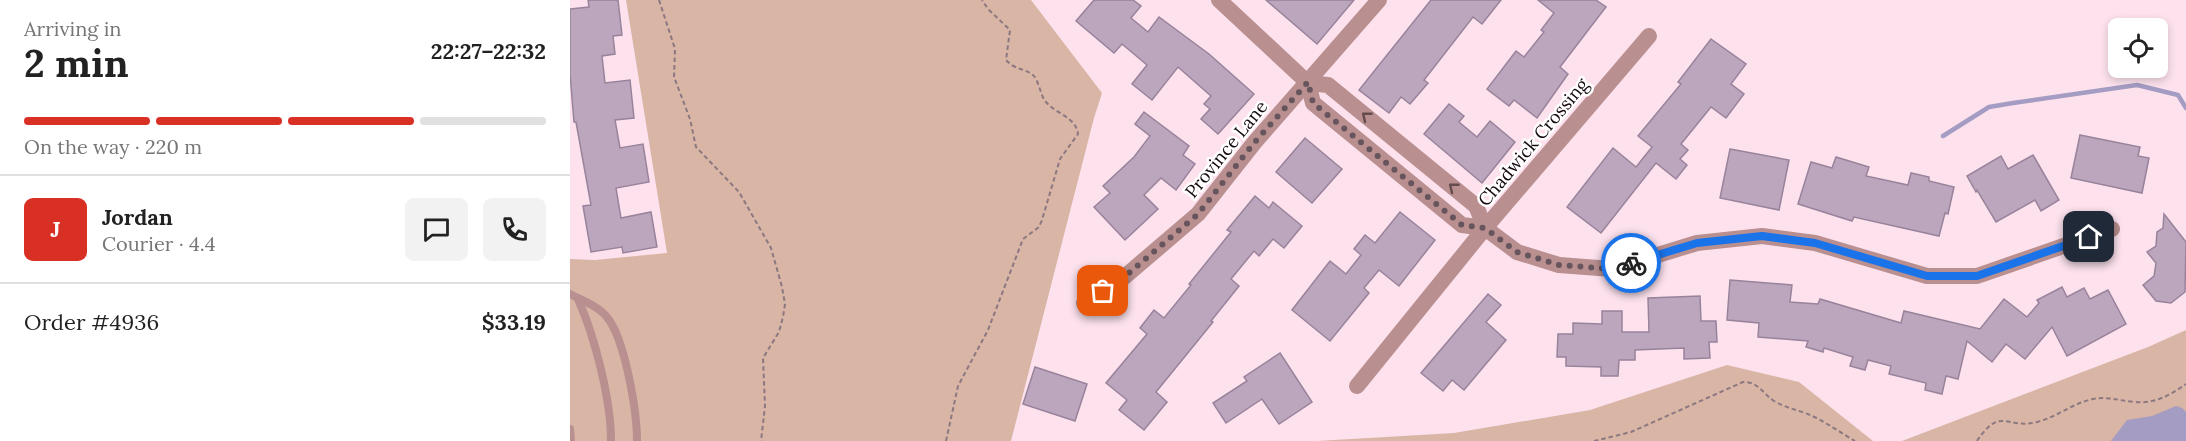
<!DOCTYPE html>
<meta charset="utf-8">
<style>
:root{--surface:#fff;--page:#f2f2f2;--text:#222;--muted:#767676;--line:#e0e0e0;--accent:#d93025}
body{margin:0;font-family:Lora,serif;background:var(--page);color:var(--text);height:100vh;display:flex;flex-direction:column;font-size:22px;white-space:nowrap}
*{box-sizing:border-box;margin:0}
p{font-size:20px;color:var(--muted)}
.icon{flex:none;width:33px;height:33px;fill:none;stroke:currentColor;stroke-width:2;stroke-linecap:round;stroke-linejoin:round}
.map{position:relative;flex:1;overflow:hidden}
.side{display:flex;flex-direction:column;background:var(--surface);width:570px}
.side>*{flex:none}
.controls{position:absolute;left:1538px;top:18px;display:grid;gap:12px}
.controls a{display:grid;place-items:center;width:60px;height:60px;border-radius:9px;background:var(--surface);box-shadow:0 3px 9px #0003;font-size:30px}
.pin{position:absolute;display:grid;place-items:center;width:51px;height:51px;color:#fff;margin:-26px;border-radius:12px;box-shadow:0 3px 9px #0006}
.courier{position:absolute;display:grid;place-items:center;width:60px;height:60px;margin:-30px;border:4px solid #1a73e8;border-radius:50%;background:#fff;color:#222;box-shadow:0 2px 8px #0007}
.summary em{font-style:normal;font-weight:800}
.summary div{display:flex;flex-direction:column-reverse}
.summary{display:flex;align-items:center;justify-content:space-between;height:102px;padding:0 24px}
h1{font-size:39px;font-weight:800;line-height:45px}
.bar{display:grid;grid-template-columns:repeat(4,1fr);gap:9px 6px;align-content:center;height:72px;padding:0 24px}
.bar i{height:8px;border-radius:4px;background:var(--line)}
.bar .current{background:var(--accent)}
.bar p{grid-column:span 4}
.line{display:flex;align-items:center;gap:15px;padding:0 24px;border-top:2px solid var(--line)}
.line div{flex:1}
.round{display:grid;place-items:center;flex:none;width:63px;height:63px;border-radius:9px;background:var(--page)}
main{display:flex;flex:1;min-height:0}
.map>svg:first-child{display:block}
</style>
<main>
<section class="side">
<div class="summary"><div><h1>2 min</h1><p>Arriving in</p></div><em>22:27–22:32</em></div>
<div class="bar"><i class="current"></i><i class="current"></i><i class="current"></i><i></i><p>On the way · 220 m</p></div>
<div class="line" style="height:108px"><b class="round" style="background:var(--accent);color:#fff">J</b><div><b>Jordan</b><p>Courier · 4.4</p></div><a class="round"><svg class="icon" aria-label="chat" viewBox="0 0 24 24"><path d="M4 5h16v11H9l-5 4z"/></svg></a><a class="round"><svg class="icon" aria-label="phone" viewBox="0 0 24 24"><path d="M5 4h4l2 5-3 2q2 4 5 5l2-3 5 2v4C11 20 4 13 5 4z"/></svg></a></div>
<div class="line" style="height:78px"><div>Order #4936</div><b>$33.19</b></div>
</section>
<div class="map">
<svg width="1616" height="441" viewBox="0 0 1616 441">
<rect width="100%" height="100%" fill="#fde2ee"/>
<g fill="#d9b5a6">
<path d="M 56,0 L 461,0 L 532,93 L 524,118 L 441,441 L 0,441 L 0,259 L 25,260 L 97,253 Z"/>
<path d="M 1616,330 L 1616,441 L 1332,441 L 1578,347 Z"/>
<path d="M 1157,365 L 1229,382 L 1303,441 L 747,441 L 884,433 L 1020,410 Z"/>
</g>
<path fill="#a49cc2" d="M 1606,406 L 1612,408 L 1616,412 L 1616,441 L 1541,441 L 1557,420 L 1582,416 Z"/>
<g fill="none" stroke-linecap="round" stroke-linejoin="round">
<path stroke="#a49cc2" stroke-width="4.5" d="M 1373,136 L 1419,107 L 1443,103 L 1567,85 L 1608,95 L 1616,108"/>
</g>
<g fill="#bba6be" stroke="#98839b" stroke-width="1.5">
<path d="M 18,0 L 48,0 L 52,35 L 43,36 L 45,54 L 32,56 L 35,83 L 60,80 L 64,118 L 45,120 L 50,148 L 73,144 L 79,182 L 46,188 L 51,218 L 81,212 L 87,247 L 53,253 L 52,247 L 21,252 L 13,206 L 21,205 L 6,122 L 4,122 L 0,74 L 0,9 L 19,7 Z"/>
<path d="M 524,0 L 563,0 L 571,6 L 561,18 L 578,32 L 589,17 L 639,54 L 684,94 L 648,134 L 631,119 L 640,109 L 634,104 L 641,96 L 608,67 L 582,100 L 562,84 L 577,65 L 552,44 L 544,53 L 506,21 Z"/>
<path d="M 696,0 L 784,0 L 747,44 Z"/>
<path d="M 861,0 L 931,0 L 912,24 L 903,17 L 854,80 L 858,83 L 840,104 L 831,97 L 819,113 L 789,90 Z"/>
<path d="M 968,0 L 1026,0 L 1036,7 L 990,67 L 998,74 L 967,118 L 944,100 L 939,106 L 917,89 L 946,51 L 954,57 L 974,32 L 971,30 L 984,13 Z"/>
<path d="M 1141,39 L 1176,64 L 1161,84 L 1174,94 L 1156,118 L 1141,107 L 1111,144 L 1118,150 L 1110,159 L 1117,165 L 1106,179 L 1086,163 L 1031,233 L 997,207 L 1043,148 L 1066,167 L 1082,147 L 1068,136 L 1111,84 L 1108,82 Z"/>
<path d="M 879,104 L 894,116 L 889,122 L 907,137 L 920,121 L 945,142 L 912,183 L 854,134 Z"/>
<path d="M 574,112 L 619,146 L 613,155 L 625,164 L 606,190 L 591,178 L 574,195 L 588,209 L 555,240 L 524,207 L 540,193 L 533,186 L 564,157 L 580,136 L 565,124 Z"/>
<path d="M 1510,135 L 1570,147 L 1568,156 L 1579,158 L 1572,193 L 1501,178 Z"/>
<path d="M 735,138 L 772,169 L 742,203 L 706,172 Z"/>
<path d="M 1160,149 L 1219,160 L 1209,210 L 1150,198 Z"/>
<path d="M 1463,155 L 1489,200 L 1471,211 L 1465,200 L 1426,222 L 1407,190 L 1406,192 L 1397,176 L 1431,156 L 1438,169 Z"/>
<path d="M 1266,157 L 1299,167 L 1296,176 L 1338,185 L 1341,173 L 1359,177 L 1359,181 L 1384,187 L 1378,214 L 1375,213 L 1369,236 L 1284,217 L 1282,221 L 1228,204 L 1241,162 L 1262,168 Z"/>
<path d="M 685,196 L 699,208 L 703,202 L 732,226 L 714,248 L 703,239 L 689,256 L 684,251 L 661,279 L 669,286 L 641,321 L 643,322 L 586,392 L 597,402 L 574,430 L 549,410 L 557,400 L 536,383 L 577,334 L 570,328 L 584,310 L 594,318 L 621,285 L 619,284 L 661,232 L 657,230 Z"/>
<path d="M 830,212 L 865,240 L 829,286 L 809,270 L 794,288 L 799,293 L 760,341 L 722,310 L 760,261 L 776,274 L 791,255 L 784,249 L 795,235 L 805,243 Z"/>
<path d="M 1594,214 L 1616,242 L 1615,292 L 1601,303 L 1586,301 L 1573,285 L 1584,276 L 1586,263 L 1577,252 L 1586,246 L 1587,232 L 1593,228 Z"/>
<path d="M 1160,280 L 1222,285 L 1220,302 L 1248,304 L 1250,299 L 1331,323 L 1334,311 L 1410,329 L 1434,299 L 1457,317 L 1469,303 L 1467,300 L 1492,287 L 1497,297 L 1514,288 L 1520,299 L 1538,290 L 1556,324 L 1497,356 L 1482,327 L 1455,359 L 1436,344 L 1422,362 L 1397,341 L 1388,379 L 1376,376 L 1372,394 L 1355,390 L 1356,383 L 1319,374 L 1321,366 L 1298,360 L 1295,370 L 1280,366 L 1283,357 L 1254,348 L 1253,352 L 1236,347 L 1238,341 L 1188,337 L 1189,323 L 1157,320 Z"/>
<path d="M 918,294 L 931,305 L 916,322 L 936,340 L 894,390 L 882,380 L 873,391 L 851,373 Z"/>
<path d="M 1130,296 L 1131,321 L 1146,321 L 1147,342 L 1139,342 L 1140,358 L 1114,359 L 1114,348 L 1065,350 L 1065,360 L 1049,360 L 1048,376 L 1031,376 L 1031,367 L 996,366 L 996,357 L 987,357 L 988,334 L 1003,334 L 1003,323 L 1032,324 L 1032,311 L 1052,311 L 1052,332 L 1079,332 L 1078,298 Z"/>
<path d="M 710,353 L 742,402 L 709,424 L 692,399 L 656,423 L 643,403 L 677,381 L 674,377 Z"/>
<path d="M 465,367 L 517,384 L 505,421 L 453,404 Z"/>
</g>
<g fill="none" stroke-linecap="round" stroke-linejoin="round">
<g stroke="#8b7881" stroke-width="2" stroke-dasharray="4.5 3" stroke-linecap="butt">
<path d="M 89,0 L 105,49 L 104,77 L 120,119 L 126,147 L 169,192 L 201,248 L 212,287 L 215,304 L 213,317 L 209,332 L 193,358 L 195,406 L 191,441"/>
<path d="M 376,441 L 388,386 L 418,330 L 453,239 L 469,227 L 472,220 L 490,159 L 508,134 C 506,117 486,114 476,102 C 470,95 470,84 464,76 C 456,68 446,71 436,60 L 440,30 L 418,9 L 412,0"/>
<path d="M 1024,441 L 1061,432 L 1173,382 C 1189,382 1192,393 1204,401 C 1214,407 1224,409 1235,413 C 1252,419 1269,432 1285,441"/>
<path d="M 1407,441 C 1431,405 1437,430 1467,422 C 1487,417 1503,403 1523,399 C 1538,396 1550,401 1565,402 C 1585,404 1600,395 1616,384"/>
</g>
<g stroke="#b98f90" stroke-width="8">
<path d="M 0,294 C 11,300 28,306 36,316 C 55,337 67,412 67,441"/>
<path d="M 8,299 C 25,337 41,400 41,441"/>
<path d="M 0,429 L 1,441"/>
</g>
<g stroke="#b98f90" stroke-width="16">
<path d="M 649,0 L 738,83 L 743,103 L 892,225 L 915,228 L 947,252 L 989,265 L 1042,269 L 1127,243 L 1192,236 L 1245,243 L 1357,276 L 1407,276 L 1542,229"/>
<path d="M 738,83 L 758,85 L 906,206 L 915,228"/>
<path d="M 514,303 L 552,279 L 628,214 L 684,143 L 809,0"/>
<path d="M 787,386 L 915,228 L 1079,36"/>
</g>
</g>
<defs><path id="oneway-chevron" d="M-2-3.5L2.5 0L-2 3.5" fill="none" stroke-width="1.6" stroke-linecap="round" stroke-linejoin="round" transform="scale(1.5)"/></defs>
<g stroke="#664c4f">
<use href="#oneway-chevron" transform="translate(796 116) rotate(-141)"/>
<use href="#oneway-chevron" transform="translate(883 187) rotate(-141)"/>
</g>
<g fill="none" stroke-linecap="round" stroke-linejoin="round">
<path stroke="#66555c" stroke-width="6" stroke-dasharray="0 10.8" d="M 533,291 L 552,279 L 628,214 L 684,143 L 738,82 L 743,103 L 892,225 L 915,228 L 947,252 L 989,265 L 1042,269 L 1061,263"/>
<path stroke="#1a73e8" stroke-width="8" d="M 1061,263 L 1127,243 L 1192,236 L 1245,243 L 1357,276 L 1407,276 L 1519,237"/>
</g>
<g text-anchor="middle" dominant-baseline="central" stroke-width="5" stroke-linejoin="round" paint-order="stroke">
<g font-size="18" fill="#14090e" stroke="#fff">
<text transform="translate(963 142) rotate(-50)">Chadwick Crossing</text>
<text transform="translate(656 149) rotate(-51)">Province Lane</text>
</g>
</g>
</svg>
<div class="controls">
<a><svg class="icon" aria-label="locate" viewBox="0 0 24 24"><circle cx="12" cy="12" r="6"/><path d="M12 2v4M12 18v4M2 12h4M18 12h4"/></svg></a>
</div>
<div class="pin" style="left:533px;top:291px;background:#ea580c"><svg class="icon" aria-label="bag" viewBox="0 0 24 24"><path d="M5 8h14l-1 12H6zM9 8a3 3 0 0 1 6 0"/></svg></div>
<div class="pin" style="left:1519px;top:237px;background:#1f2937"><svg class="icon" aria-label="home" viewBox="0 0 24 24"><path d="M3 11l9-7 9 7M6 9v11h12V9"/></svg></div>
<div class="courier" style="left:1061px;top:263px"><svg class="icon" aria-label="bike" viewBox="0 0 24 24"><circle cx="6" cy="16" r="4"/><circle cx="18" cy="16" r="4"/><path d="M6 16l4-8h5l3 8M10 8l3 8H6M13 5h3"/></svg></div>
</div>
</main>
